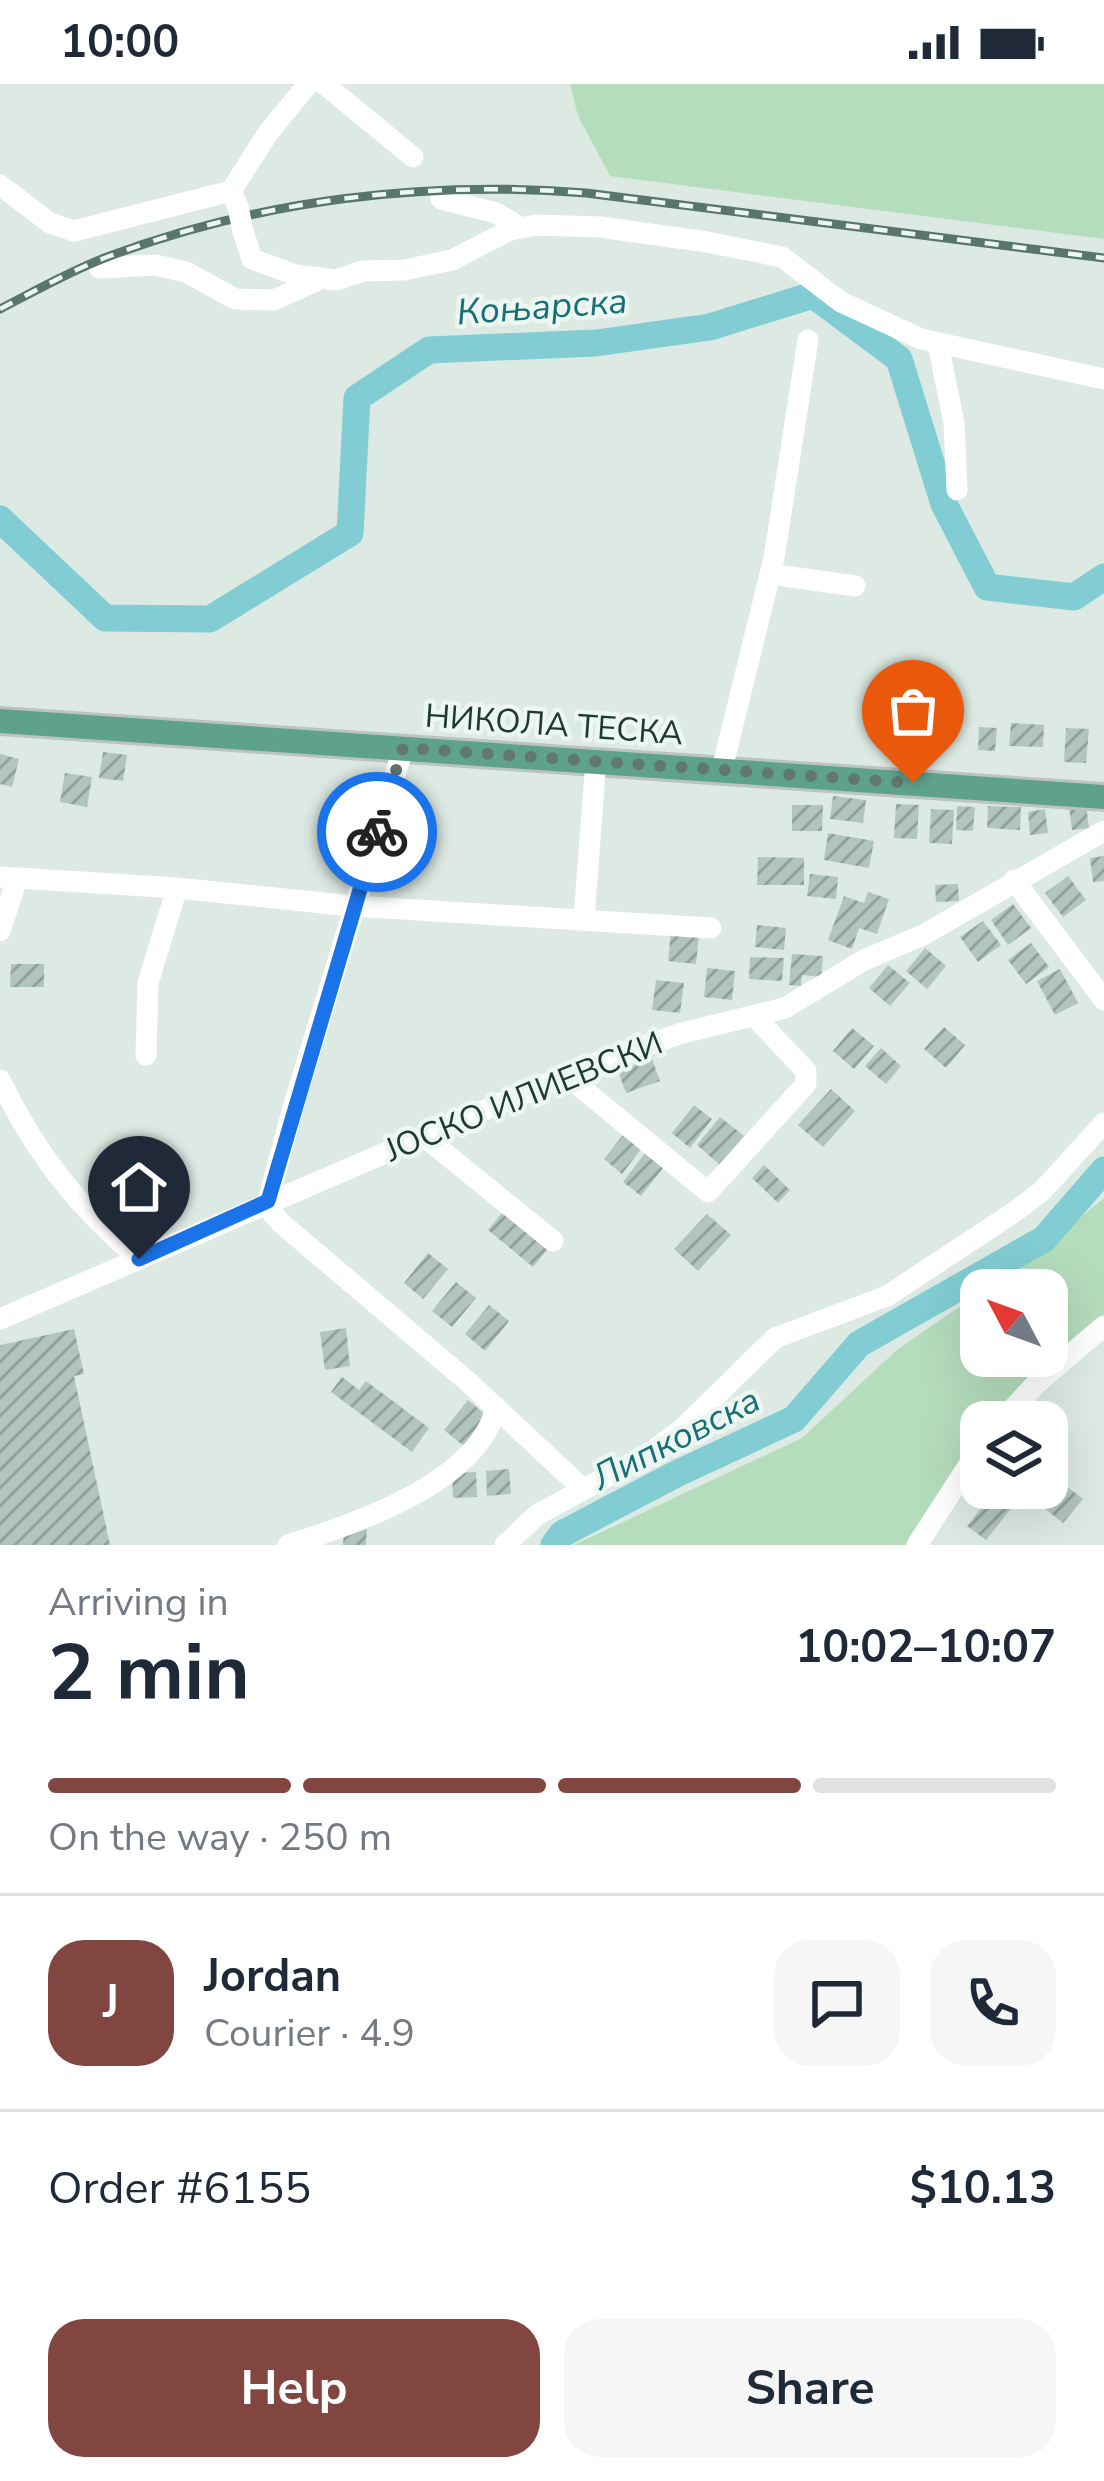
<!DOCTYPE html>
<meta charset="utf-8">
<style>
:root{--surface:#fff;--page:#f6f6f7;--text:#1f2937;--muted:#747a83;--line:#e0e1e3;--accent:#824640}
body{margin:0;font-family:"Nunito Sans",sans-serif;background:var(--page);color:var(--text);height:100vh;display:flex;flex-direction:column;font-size:45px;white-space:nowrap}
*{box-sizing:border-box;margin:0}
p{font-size:39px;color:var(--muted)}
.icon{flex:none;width:66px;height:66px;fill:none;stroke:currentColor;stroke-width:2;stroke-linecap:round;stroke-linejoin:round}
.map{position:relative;height:1461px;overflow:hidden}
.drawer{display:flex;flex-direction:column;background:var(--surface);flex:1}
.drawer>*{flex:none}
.needle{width:78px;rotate:311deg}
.controls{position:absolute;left:960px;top:1185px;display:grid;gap:24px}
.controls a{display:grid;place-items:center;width:108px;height:108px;border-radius:24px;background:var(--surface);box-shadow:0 12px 48px #0002;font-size:60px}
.pin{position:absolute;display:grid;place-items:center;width:102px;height:102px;color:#fff;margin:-123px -51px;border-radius:50% 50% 50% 0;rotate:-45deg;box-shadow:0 0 12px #0007}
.pin .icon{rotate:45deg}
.courier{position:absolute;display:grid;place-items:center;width:120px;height:120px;margin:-60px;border:9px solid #1a73e8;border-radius:50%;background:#fff;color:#222;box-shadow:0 3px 15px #0007}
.summary em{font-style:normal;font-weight:700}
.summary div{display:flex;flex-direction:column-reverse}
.summary{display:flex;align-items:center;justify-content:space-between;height:204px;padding:0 48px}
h1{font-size:78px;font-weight:700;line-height:90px}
.bar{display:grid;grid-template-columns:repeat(4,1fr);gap:18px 12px;align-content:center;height:144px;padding:0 48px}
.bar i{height:15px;border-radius:9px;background:var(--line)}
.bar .on{background:var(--accent)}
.bar p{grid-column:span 4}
.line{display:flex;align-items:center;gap:30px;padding:0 48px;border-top:3px solid var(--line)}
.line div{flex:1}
.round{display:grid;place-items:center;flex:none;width:126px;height:126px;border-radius:36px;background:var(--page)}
.action{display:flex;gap:24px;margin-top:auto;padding:24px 48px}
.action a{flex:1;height:138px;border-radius:36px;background:var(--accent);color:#fff;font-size:48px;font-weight:700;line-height:138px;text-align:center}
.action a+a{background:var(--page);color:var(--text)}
.status{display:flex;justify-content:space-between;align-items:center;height:84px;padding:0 60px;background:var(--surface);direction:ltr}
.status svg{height:33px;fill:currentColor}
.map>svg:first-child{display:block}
</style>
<div class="status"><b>10:00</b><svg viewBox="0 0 49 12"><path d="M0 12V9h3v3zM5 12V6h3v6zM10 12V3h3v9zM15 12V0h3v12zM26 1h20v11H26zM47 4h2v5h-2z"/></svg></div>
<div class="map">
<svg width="1104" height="1461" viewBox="0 0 1104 1461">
<defs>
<pattern id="building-hatch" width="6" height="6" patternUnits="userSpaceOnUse" patternTransform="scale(3)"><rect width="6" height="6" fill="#b2c5bc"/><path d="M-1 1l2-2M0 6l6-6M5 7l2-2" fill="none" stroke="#90a199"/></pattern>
</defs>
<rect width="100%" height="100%" fill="#ddeae3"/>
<g fill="#b4ddbc">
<path d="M 570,0 L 1104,0 L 1104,155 L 610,92 L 578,32 Z"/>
<path d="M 1104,1114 L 1104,1232 L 1021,1300 L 996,1338 L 981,1338 L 981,1361 L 916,1461 L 574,1461 L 802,1354 L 898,1265 L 981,1208 L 981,1272 L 1047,1272 L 1047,1206 L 984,1206 L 1032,1173 Z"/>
</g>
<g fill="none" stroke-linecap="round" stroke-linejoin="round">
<g stroke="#81cdd3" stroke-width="27">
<path d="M 0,435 L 105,534 L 210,535 L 350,449 L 357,314 L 429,266 L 596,259 L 710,243 L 813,211 L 899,275 L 944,420 L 987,503 L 1074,513 L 1104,493"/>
<path d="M 554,1461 L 562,1450 L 676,1390 L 794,1335 L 859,1260 L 1044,1155 L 1104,1086"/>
</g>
</g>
<g fill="url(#building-hatch)">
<path d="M 1011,639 L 1044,641 L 1043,663 L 1009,662 Z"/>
<path d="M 979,643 L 997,644 L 995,667 L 978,666 Z"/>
<path d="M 1066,644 L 1089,645 L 1086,679 L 1064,678 Z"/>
<path d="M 103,668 L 127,671 L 123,697 L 99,694 Z"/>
<path d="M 0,670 L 19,675 L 12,703 L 0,700 Z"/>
<path d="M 65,689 L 92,693 L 87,723 L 60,718 Z"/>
<path d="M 833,712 L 866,716 L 863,739 L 830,735 Z"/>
<path d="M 896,720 L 919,721 L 917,755 L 894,754 Z"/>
<path d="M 792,721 L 823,721 L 822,747 L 792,747 Z"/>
<path d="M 1086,721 L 1089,744 L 1072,746 L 1069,723 Z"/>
<path d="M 957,722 L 975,723 L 973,747 L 956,746 Z"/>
<path d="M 988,722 L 1021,723 L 1020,746 L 987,744 Z"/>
<path d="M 931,725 L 954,726 L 952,760 L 929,759 Z"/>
<path d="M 1045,725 L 1048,749 L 1030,751 L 1028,728 Z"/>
<path d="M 828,749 L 874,757 L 869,784 L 824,776 Z"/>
<path d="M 1104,772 L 1104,797 L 1093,798 L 1090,774 Z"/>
<path d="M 758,773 L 804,774 L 804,801 L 757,801 Z"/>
<path d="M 810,790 L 838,793 L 836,815 L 807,812 Z"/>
<path d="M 1068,792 L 1086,816 L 1063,833 L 1045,809 Z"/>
<path d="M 958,800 L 959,817 L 936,818 L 935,801 Z"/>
<path d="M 868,808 L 889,815 L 877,850 L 859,844 L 852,865 L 828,856 L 844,812 L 864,819 Z"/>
<path d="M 1013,820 L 1031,844 L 1008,861 L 991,836 Z"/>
<path d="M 983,837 L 1001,861 L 978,878 L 960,853 Z"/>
<path d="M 757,841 L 786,844 L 784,866 L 755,863 Z"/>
<path d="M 671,848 L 699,851 L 696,880 L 668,877 Z"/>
<path d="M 1031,859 L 1049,883 L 1026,900 L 1008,876 Z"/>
<path d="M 925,864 L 946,882 L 927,905 L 906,887 Z"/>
<path d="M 792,870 L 823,872 L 821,893 L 802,891 L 801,902 L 789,901 Z"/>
<path d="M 750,873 L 784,874 L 782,897 L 749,895 Z"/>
<path d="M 11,880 L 44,880 L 44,903 L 10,903 Z"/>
<path d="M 888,881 L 910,899 L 890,922 L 869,904 Z"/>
<path d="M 707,884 L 735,887 L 732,916 L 704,913 Z"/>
<path d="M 1060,885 L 1078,919 L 1055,931 L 1037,897 Z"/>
<path d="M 656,896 L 684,899 L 680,929 L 652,926 Z"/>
<path d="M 944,943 L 965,961 L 946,984 L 924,965 Z"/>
<path d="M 852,944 L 874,962 L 854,985 L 833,967 Z"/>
<path d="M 881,964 L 901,982 L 886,1000 L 865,982 Z"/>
<path d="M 652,975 L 660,997 L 626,1009 L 618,987 Z"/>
<path d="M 831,1005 L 855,1027 L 823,1063 L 798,1041 Z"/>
<path d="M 694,1021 L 712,1035 L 690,1064 L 672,1049 Z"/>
<path d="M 720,1033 L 744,1052 L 720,1081 L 697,1061 Z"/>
<path d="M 626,1047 L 644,1061 L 622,1090 L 604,1075 Z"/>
<path d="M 645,1069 L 663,1084 L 641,1112 L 623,1098 Z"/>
<path d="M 764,1081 L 790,1106 L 778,1119 L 752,1094 Z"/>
<path d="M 507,1123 L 552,1160 L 533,1183 L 488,1146 Z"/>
<path d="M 707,1130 L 731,1151 L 698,1187 L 674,1165 Z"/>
<path d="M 428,1169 L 448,1185 L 423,1215 L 404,1199 Z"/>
<path d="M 456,1198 L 476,1214 L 452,1243 L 432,1227 Z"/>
<path d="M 489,1221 L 509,1237 L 485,1267 L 465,1250 Z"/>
<path d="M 346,1244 L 350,1282 L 325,1286 L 320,1248 Z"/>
<path d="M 74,1245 L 84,1290 L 74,1292 L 110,1461 L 0,1461 L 0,1261 Z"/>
<path d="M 342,1293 L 359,1306 L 366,1297 L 429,1344 L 412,1368 L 331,1308 Z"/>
<path d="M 468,1316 L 488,1333 L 464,1362 L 444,1346 Z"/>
<path d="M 509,1385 L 511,1410 L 487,1412 L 486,1387 Z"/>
<path d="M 1047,1387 L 1083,1415 L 1063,1439 L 1024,1408 L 986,1456 L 967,1442 L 997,1404 L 1047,1404 Z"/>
<path d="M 476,1388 L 477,1413 L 453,1414 L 452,1389 Z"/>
<path d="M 367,1443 L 366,1461 L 343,1461 L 344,1444 Z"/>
</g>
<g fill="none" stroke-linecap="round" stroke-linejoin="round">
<defs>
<path id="major" d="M 0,637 L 1104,713"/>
</defs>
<use href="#major" stroke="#bcc4c1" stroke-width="30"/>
<g stroke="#fff" stroke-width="21">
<path d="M 324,0 L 413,73"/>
<path d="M 0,101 L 50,139 L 74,147 L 231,107 L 238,123"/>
<path d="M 231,107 L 268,49 L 308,0"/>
<path d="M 441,115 L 496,129 L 520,143"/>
<path d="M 243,147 L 252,175 L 296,191 L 336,196 L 363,187 L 404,186 L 452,176 L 510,146 L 536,141 L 600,143 L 707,158 L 782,173 L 841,218 L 921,255 L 1104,295"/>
<path d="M 99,184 L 155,181 L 186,188 L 235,215 L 274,216 L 318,196"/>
<path d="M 938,260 L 954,339 L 957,406"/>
<path d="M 770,490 L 855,502"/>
<path d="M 403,665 L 294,1020 L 268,1117 L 272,1129 L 281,1139 L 466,1296 L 583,1405"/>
<path d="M 722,685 L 774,474 L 808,256"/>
<path d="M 0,793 L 177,804 L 353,822 L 711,844"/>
<path d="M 1014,796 L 1104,916"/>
<path d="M 584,834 L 596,677"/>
<path d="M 0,847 L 17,795"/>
<path d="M 146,971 L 148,899 L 177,804"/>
<path d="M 567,992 L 708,1108 L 806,1000 L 806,987 L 756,934"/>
<path d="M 0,996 C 36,1070 77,1122 139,1175"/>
<path d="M 426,1054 L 553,1157"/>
<path d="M 0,1235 L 587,982 L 682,949 L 785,924 L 864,876 L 923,851 L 1104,747"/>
<path d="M 1000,1338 L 1036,1300 L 1104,1242"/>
<path d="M 288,1461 C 354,1440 479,1399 496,1323"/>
<path d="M 505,1461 L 537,1431 L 650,1369 L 681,1346 L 775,1254 L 887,1212 L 1013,1129 L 1042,1107 L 1104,1039"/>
<path d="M 917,1461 L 981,1362"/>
</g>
<use href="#major" stroke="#5fa28c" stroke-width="24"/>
<defs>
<path id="rail" d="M 0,225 C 35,207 70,187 107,173 C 259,116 425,96 586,109 L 1104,174"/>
</defs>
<use href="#rail" stroke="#58766c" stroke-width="9"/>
<use href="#rail" stroke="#edf7f1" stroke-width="4.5" stroke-dasharray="14" stroke-linecap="butt"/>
<path stroke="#fff" stroke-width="21" d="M 238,123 L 243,147"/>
</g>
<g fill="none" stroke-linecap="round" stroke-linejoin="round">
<path stroke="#61786f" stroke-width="12" stroke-dasharray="0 21.6" d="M 377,748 L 403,664 L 913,699"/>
<path stroke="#1a73e8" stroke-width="15" d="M 139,1175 L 268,1117 L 377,748"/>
</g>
<g text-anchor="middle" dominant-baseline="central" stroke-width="9" stroke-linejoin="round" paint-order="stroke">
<g font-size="33" fill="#1e3a30" stroke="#edf7f1">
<text transform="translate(554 641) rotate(4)">НИКОЛА ТЕСКА</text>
<text transform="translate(524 1013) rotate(-22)">ЈОСКО ИЛИЕВСКИ</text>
</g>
<g font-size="36" font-style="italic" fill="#166f78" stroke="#edf7f1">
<text transform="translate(542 223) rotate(-4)">Коњарска</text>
<text transform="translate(676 1355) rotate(-27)">Липковска</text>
</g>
</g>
</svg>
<div class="controls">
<a><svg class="needle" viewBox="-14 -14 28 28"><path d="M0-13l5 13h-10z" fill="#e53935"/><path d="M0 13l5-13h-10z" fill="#747a83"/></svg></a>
<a><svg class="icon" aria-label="layers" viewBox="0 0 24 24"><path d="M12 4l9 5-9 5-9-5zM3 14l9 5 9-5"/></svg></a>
</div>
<div class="pin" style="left:913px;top:699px;background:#ea580c"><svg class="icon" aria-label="bag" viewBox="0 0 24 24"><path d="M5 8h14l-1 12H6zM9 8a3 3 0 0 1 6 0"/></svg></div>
<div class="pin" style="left:139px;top:1175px;background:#1f2937"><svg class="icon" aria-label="home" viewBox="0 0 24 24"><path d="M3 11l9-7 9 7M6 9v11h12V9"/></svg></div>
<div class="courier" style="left:377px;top:748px"><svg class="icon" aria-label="bike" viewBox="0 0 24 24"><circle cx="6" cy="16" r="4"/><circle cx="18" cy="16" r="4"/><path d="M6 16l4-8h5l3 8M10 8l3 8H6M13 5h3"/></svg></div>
</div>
<section class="drawer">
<div class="summary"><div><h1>2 min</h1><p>Arriving in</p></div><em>10:02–10:07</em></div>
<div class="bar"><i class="on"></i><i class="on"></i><i class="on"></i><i></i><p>On the way · 250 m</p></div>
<div class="line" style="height:216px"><b class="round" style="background:var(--accent);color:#fff">J</b><div><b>Jordan</b><p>Courier · 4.9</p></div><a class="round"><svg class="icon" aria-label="chat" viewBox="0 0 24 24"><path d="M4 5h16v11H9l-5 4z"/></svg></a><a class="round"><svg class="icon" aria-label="phone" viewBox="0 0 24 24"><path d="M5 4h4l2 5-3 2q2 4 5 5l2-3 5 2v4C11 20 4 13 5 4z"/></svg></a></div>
<div class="line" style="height:156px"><div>Order #6155</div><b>$10.13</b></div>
<div class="action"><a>Help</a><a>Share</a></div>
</section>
